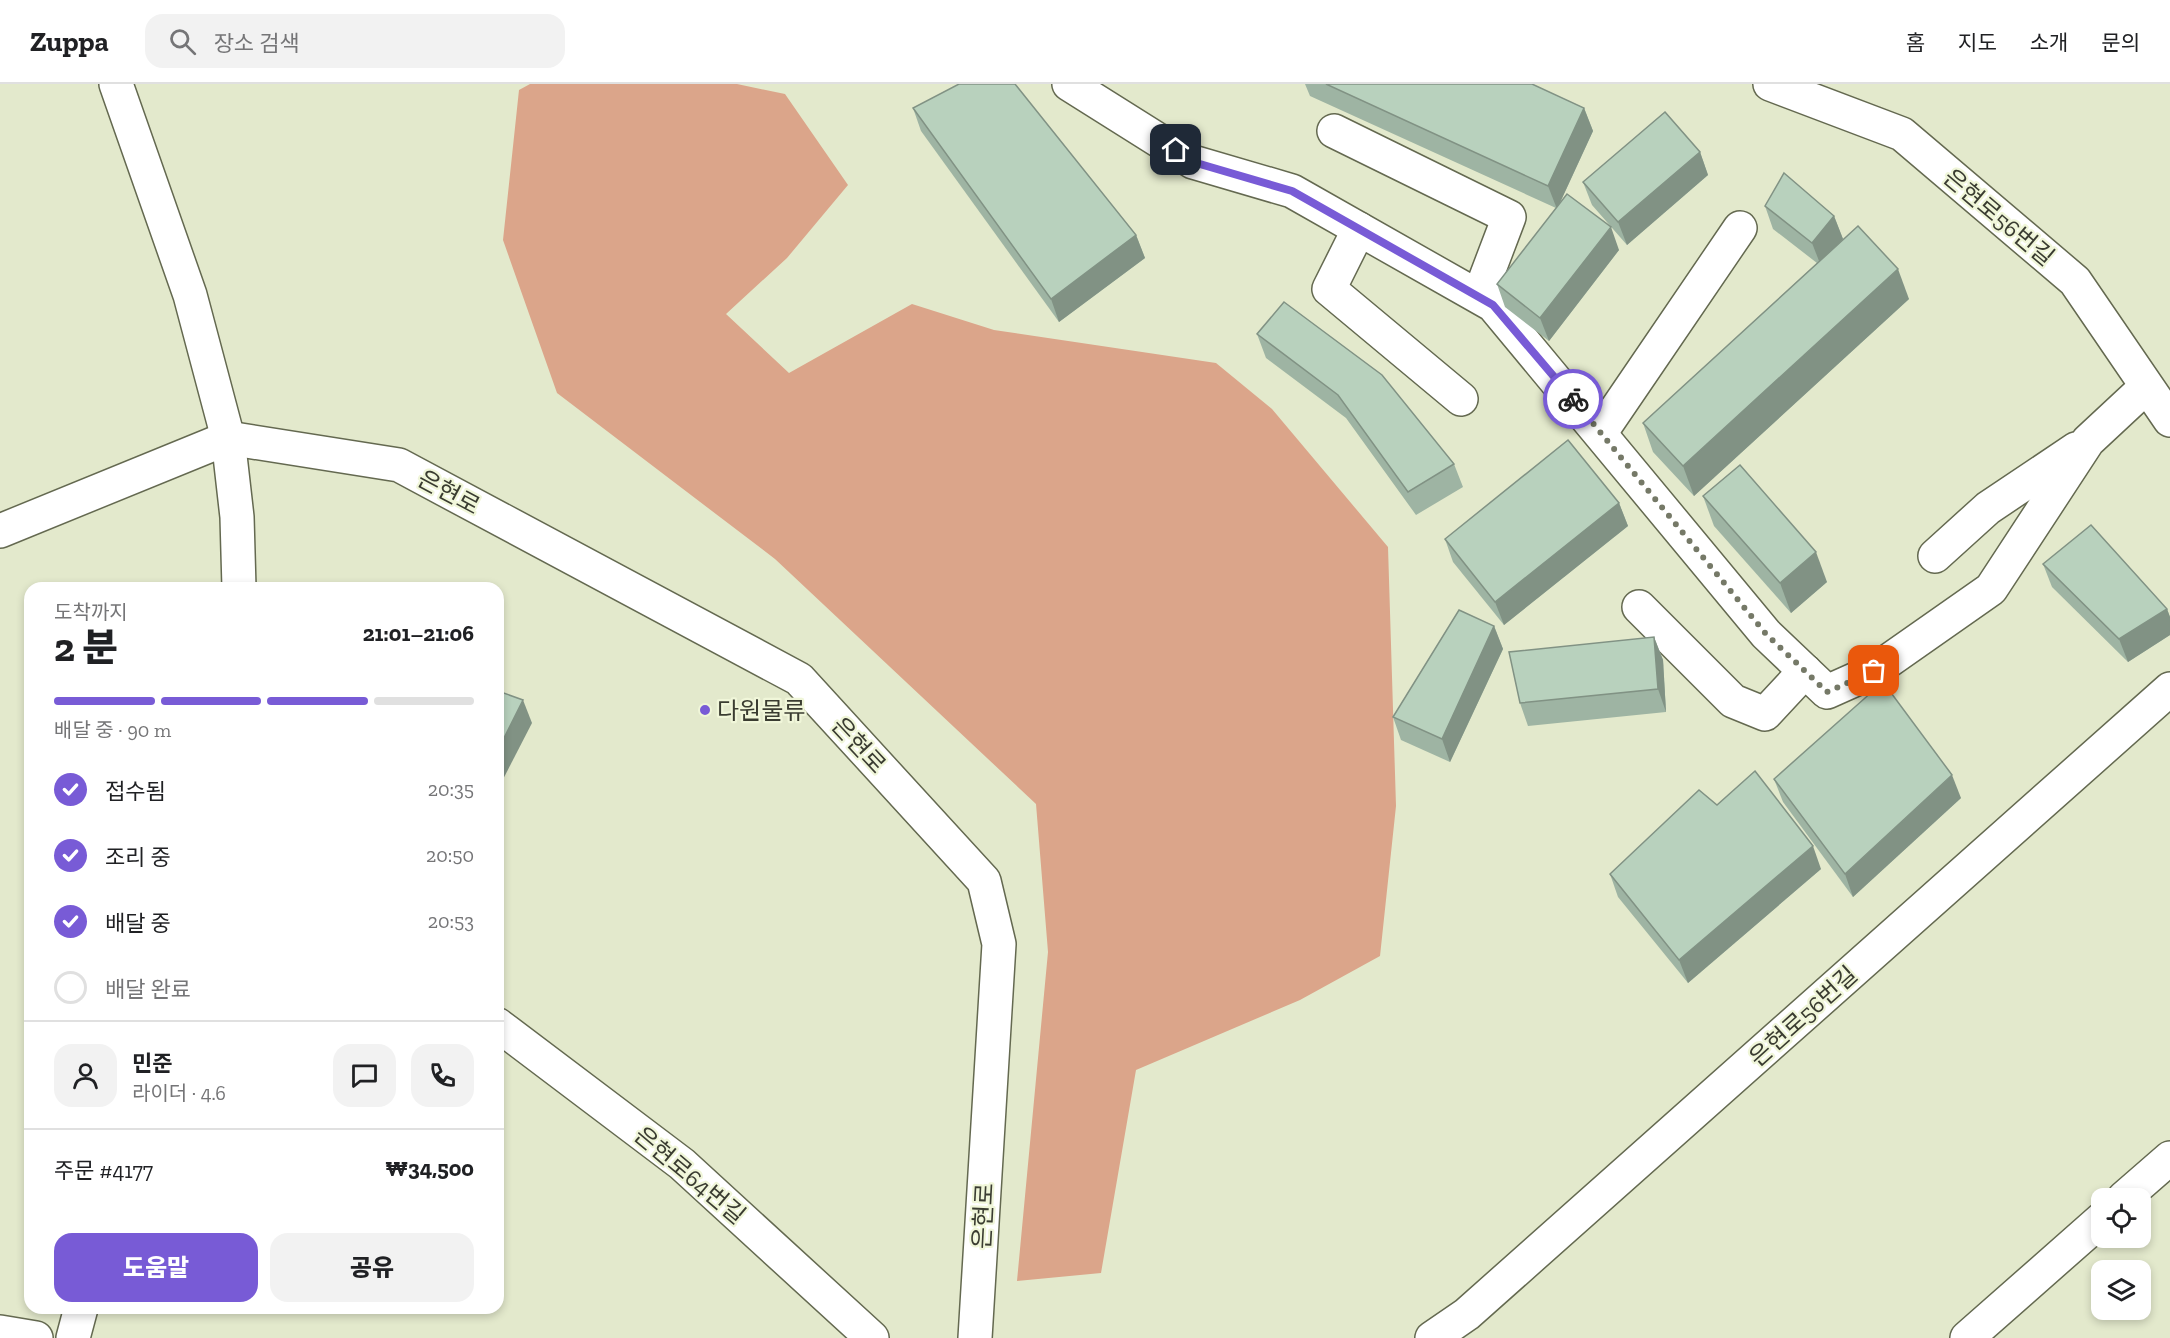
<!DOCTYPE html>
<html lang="ko">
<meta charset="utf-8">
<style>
:root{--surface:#fff;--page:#f2f2f2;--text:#202124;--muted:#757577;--line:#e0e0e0;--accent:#785bd6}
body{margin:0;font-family:"Zilla Slab","Noto Sans KR",serif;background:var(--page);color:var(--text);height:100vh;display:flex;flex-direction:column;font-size:22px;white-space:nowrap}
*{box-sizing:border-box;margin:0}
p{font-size:20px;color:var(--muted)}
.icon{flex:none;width:33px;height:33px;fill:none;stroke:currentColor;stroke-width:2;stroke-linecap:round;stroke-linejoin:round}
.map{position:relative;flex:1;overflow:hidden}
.panel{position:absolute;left:24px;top:498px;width:480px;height:732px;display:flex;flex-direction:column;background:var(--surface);border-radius:18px;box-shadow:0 3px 9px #0003}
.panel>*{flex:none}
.buttons{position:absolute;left:2091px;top:1104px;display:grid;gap:12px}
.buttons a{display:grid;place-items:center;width:60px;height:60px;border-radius:12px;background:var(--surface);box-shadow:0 3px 9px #0003;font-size:30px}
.pin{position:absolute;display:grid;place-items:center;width:51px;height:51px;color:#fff;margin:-26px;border-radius:12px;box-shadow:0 3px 9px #0006}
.courier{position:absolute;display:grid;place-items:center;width:60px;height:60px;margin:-30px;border:4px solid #785bd6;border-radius:50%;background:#fff;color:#222;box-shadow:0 2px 8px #0007}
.summary em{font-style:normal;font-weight:800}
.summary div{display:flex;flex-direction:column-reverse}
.summary{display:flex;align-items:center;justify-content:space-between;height:102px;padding:0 30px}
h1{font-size:39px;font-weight:800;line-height:45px}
.bar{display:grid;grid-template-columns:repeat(4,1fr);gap:9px 6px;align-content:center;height:72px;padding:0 30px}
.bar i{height:8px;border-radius:4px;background:var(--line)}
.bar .current{background:var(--accent)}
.bar p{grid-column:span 4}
.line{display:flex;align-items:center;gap:15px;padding:0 30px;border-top:2px solid var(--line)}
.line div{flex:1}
.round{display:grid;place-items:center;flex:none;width:63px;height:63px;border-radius:18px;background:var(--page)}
ol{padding:0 30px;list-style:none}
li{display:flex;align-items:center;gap:18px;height:66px}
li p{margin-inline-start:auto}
li .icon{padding:6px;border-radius:50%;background:var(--accent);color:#fff;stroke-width:4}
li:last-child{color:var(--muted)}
li i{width:33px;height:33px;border:3px solid var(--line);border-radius:50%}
.button{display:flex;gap:12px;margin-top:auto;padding:12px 30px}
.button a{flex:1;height:69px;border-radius:18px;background:var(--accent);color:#fff;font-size:24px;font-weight:800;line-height:69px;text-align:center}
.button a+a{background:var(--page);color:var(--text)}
header{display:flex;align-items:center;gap:36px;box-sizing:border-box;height:84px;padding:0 30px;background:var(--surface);border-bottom:2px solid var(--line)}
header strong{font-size:28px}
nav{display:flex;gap:33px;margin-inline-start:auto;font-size:21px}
.search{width:420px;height:54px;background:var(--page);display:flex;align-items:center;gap:15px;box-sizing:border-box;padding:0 21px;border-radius:18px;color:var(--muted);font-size:22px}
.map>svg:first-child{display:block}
</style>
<header>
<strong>Zuppa</strong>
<div class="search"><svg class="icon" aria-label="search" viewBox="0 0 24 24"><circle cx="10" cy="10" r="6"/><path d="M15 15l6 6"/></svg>장소 검색</div>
<nav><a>홈</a><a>지도</a><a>소개</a><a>문의</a></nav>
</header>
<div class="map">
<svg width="2170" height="1254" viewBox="0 0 2170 1254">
<rect width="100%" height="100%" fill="#e3e9cc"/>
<path fill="#dba58a" d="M 530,0 L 737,0 L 785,10 L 848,101 L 787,174 L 726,230 L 789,289 L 912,220 L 994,246 L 1216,279 L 1272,325 L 1388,463 L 1396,722 L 1380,872 L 1300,916 L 1136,986 L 1101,1189 L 1017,1197 L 1048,868 L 1036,720 L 775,475 L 557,309 L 503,156 L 519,6 Z"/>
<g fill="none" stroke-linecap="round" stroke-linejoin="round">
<defs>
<g id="minor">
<path d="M 1069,0 L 1193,78 L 1292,107 L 1493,221 L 1766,550 L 1827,608 L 1874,587 L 1991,505 L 2088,357 L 2146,303"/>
<path d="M 1770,0 L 1902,50 L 2075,197 L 2170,336"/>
<path d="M 1334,47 L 1509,133 L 1479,212"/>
<path d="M 1359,145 L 1329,205 L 1461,315"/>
<path d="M 1601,348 L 1740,144"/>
<path d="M 0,447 L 228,354 L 399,381 L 799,595 L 984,797 L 999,860 L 975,1254"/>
<path d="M 1935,472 L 1988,424 L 2076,365"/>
<path d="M 1639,523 L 1733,617 L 1765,630 L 1805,587"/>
<path d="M 498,941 L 682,1080 L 872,1254"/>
<path d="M 2124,1114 L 2170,1074"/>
<path d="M 0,1248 L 36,1254"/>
<path d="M 1432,1254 L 1467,1230 L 2170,605"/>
<path d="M 1967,1254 L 2102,1135"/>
</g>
<g id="major">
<path d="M 116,0 L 190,211 L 228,354 L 237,433 L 239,504"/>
<path d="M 73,1254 L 81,1224"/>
</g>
</defs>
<use href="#minor" stroke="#646950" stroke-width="36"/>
<use href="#major" stroke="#646950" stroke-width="36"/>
<use href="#minor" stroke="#fff" stroke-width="33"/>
<use href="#major" stroke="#fff" stroke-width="33"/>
</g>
<g fill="#9eb4a3">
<path d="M 1305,0 L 1532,0 L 1584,24 L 1593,47 L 1559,121 L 1619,166 L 1549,257 L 1505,223 L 1497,200 L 1556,124 L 1310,12 Z"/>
<path d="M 913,24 L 1136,151 L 1145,174 L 1059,238 L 921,47 Z"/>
<path d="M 1700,68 L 1708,91 L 1627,161 L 1592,121 L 1583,98 Z"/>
<path d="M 1765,122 L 1834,132 L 1843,155 L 1840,158 L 1909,215 L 1694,412 L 1653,368 L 1643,339 L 1817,179 L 1773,145 Z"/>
<path d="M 1257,250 L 1454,380 L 1463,403 L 1416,431 L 1346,334 L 1266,274 Z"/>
<path d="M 1703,412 L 1827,498 L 1791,529 L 1714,442 Z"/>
<path d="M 1619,419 L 1628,442 L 1504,541 L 1453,478 L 1445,455 Z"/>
<path d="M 2043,480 L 2167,525 L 2170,533 L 2170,551 L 2128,578 L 2052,503 Z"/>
<path d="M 1494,542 L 1503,565 L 1450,678 L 1401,656 L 1393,633 Z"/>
<path d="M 1654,553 L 1663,576 L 1666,628 L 1528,642 L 1520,619 Z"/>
<path d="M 1774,695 L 1961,714 L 1853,813 L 1783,718 Z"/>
<path d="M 1717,721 L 1821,785 L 1688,899 L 1618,813 L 1610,790 Z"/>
</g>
<g fill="#819284">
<path d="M 1584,24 L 1593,47 L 1557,125 L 1548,102 Z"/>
<path d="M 1700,68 L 1708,91 L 1627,161 L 1618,138 Z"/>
<path d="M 1834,132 L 1843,155 L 1821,182 L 1812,159 Z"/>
<path d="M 1611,143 L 1619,166 L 1549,257 L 1540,234 Z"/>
<path d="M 1136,151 L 1145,174 L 1059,238 L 1051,215 Z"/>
<path d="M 1898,185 L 1909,215 L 1694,412 L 1683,382 Z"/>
<path d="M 1619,419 L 1628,442 L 1504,541 L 1495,518 Z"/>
<path d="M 1816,468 L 1827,498 L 1791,529 L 1780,499 Z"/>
<path d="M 2167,525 L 2170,533 L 2170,551 L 2128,578 L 2119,555 Z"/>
<path d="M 1494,542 L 1503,565 L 1450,678 L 1442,655 Z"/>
<path d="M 1654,553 L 1663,576 L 1666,628 L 1658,605 Z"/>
<path d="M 523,616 L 532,639 L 498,705 L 498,666 Z"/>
<path d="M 1952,691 L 1961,714 L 1853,813 L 1845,790 Z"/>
<path d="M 1813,762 L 1821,785 L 1688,899 L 1679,876 Z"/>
</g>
<g fill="#b8d1bd" stroke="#819284" stroke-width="1.5">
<path d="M 959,0 L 1015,0 L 1136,151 L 1051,215 L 913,24 Z"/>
<path d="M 1326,0 L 1532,0 L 1584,24 L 1548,102 Z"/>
<path d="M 1665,28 L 1700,68 L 1618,138 L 1583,98 Z"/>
<path d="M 1784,89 L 1834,132 L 1812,159 L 1765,122 Z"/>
<path d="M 1567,110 L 1611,143 L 1540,234 L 1497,200 Z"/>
<path d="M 1858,142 L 1898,185 L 1683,382 L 1643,339 Z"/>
<path d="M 1284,218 L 1382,291 L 1454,380 L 1408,408 L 1338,311 L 1257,250 Z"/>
<path d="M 1568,356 L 1619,419 L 1495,518 L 1445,455 Z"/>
<path d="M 1740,381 L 1816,468 L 1780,499 L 1703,412 Z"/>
<path d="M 2091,441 L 2167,525 L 2119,555 L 2043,480 Z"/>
<path d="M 1459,526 L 1494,542 L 1442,655 L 1393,633 Z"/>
<path d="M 1654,553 L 1658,605 L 1520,619 L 1509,568 Z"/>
<path d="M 1883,598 L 1952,691 L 1845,790 L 1774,695 Z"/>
<path d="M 498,607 L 523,616 L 498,666 Z"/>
<path d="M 1755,687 L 1813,762 L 1679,876 L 1610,790 L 1699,706 L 1717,721 Z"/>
</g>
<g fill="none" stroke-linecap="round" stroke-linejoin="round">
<path stroke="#757967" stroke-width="6" stroke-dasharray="0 10.8" d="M 1573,315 L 1766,550 L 1827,608 L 1874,587"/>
<path stroke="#785bd6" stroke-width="8" d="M 1176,66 L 1193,78 L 1292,107 L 1493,221 L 1573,315"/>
</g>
<circle fill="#785bd6" stroke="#f0f6d9" stroke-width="2" cx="705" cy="626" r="6"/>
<g text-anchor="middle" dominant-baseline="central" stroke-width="4.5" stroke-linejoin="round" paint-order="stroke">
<g font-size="24" fill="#3a3c31" stroke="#f0f6d9">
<text transform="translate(1999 133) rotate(40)">은현로56번길</text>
<text transform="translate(449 408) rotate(28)">은현로</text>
<text transform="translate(859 661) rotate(47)">은현로</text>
<text transform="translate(1803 932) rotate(-42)">은현로56번길</text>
<text transform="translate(690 1091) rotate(40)">은현로64번길</text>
<text transform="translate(983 1132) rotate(-87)">은현로</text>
</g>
<g font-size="24" fill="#3a3c31" stroke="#f0f6d9" text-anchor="start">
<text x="717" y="626">다원물류</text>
</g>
</g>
</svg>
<div class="buttons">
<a><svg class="icon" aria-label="locate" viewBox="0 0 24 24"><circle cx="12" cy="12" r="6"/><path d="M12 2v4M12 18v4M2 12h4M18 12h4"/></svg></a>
<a><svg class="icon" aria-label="layers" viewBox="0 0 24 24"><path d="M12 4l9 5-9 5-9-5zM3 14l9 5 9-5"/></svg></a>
</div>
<div class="pin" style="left:1874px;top:587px;background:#ea580c"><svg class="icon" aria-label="bag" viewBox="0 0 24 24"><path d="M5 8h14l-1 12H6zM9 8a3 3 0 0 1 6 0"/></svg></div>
<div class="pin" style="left:1176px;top:66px;background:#1f2937"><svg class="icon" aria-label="home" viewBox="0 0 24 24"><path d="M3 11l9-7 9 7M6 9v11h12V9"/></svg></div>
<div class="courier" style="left:1573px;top:315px"><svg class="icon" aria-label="bike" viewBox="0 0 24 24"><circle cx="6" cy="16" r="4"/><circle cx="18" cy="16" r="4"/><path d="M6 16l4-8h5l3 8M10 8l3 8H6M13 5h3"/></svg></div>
<section class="panel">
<div class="summary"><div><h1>2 분</h1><p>도착까지</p></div><em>21:01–21:06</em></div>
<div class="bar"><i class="current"></i><i class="current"></i><i class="current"></i><i></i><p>배달 중 · 90 m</p></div>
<ol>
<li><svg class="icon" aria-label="check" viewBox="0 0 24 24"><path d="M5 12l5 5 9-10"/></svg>접수됨<p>20:35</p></li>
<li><svg class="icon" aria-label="check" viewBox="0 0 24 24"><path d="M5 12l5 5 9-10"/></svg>조리 중<p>20:50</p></li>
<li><svg class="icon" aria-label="check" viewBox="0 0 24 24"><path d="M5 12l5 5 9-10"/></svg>배달 중<p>20:53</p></li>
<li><i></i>배달 완료</li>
</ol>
<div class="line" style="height:108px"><a class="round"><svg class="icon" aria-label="person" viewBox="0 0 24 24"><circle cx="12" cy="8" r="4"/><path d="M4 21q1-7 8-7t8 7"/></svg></a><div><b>민준</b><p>라이더 · 4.6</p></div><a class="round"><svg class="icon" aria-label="chat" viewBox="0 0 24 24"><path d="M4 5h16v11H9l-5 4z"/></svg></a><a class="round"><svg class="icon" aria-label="phone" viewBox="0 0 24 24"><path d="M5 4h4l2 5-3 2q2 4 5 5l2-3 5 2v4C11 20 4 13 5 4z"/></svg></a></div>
<div class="line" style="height:78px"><div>주문 #4177</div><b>₩34,500</b></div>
<div class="button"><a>도움말</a><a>공유</a></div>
</section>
</div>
